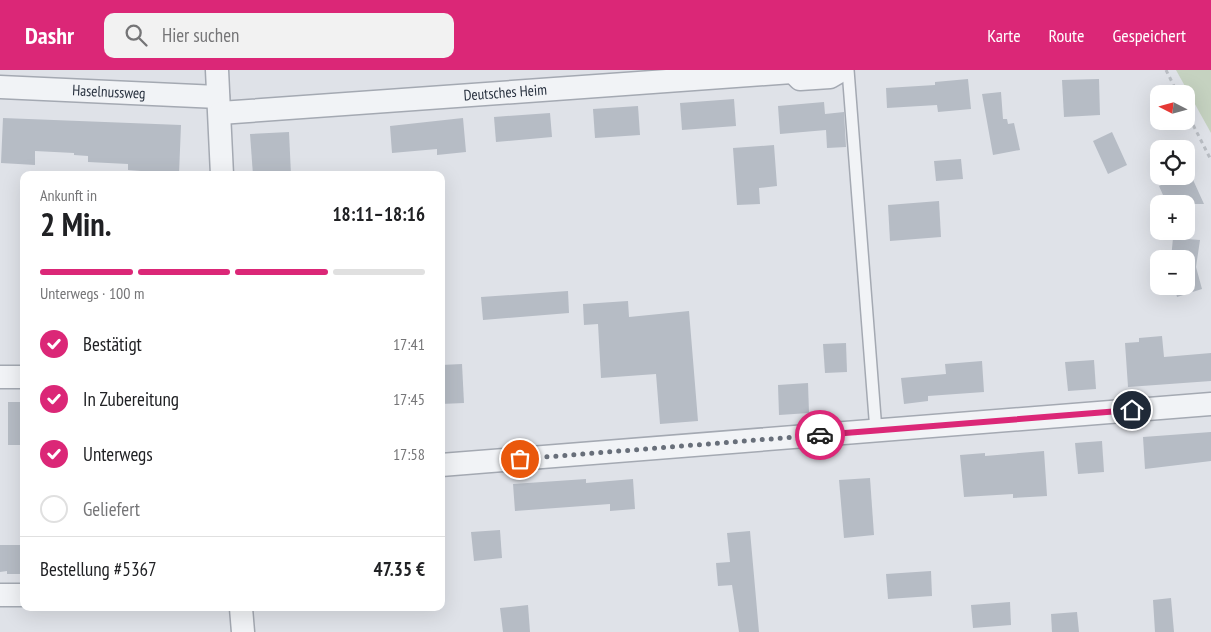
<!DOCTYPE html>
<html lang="de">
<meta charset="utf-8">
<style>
body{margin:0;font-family:"PT Sans Narrow",sans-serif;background:#f2f2f2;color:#202124;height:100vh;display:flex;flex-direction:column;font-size:19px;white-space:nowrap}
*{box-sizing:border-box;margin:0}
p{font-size:16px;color:#757577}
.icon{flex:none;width:28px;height:28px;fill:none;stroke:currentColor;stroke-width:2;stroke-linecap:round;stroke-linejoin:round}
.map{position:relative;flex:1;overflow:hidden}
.details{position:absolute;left:20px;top:101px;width:425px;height:440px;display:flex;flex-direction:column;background:#fff;border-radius:10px;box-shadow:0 5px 20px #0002}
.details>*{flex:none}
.needle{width:32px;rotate:276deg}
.tools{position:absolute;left:1150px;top:15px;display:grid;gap:10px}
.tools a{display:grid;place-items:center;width:45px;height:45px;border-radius:10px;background:#fff;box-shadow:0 5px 20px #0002;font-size:25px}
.pin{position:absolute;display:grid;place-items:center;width:42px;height:42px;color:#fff;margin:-21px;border:2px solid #fff;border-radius:50%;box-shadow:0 1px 5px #0007}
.courier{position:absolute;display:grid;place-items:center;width:50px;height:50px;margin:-25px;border:4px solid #db2777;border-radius:50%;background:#fff;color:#222;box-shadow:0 1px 6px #0007}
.head em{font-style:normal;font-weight:700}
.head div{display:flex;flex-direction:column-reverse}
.head{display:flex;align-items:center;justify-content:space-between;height:85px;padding:0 20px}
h1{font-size:32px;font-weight:700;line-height:38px}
.bar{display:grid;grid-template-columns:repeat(4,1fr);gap:8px 5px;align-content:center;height:60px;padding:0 20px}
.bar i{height:6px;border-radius:4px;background:#e0e0e0}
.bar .active{background:#db2777}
.bar p{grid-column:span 4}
.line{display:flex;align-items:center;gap:12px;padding:0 20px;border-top:1px solid #e0e0e0}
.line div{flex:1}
ol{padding:0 20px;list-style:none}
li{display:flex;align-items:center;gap:15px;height:55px}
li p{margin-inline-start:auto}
li .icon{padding:5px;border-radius:50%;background:#db2777;color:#fff;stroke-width:4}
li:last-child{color:#757577}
li i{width:28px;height:28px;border:2px solid #e0e0e0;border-radius:50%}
header{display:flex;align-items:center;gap:30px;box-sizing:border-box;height:70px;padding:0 25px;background:#db2777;color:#fff}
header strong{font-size:24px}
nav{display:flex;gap:28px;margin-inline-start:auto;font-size:18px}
.search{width:350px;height:45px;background:#f2f2f2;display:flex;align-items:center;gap:12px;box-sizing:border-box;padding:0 18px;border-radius:10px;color:#757577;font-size:19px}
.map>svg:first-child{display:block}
.green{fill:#c5d2c0}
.building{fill:#b6bcc5}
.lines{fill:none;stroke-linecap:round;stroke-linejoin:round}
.service-casing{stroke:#a4a9b2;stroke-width:14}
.minor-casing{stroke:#a4a9b2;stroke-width:25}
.path{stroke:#b9bdc3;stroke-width:3;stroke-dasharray:4 4;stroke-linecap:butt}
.service{stroke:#f1f3f6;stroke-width:11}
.minor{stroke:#f1f3f6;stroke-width:22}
.done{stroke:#686f7a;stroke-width:5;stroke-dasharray:0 9}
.route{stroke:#db2777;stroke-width:6}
.labels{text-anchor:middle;stroke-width:4;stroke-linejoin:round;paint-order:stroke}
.street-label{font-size:15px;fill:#28313f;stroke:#eef1f5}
</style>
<header>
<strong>Dashr</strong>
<div class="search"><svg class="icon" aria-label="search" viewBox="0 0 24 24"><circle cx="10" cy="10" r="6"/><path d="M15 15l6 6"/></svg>Hier suchen</div>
<nav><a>Karte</a><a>Route</a><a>Gespeichert</a></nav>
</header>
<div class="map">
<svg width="1211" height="562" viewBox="0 0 1211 562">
<rect width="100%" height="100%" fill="#dfe2e8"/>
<path class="green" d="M1176,0h35v63z"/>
<g class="building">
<path d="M968,9l3,30 -33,3 -1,-7 -50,3 -1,-20 49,-3v-3z"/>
<path d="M1099,9l1,36 -36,2 -2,-37z"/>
<path d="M1001,22l2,27h4l1,5 6,-1 6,27 -27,5 -11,-61z"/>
<path d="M734,29l2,27 -54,4 -2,-27z"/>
<path d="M824,32l1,12 19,-2 2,35 -19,1 -1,-18 -46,4 -2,-28z"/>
<path d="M638,36l2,29 -45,3 -2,-29z"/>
<path d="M550,43l2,24 -56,5 -2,-25z"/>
<path d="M3,48l178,7 -2,49 -51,-4v-6l-40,-2v-6l-14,-1v-2l-39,-2v14l-34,-2z"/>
<path d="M463,48l3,34 -29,3v-6l-45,4 -2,-27z"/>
<path d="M289,62l2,43h-38l-3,-41z"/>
<path d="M1112,62l15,33 -19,9 -15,-33z"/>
<path d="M774,75l3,41 -18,2 1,16 -23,1 -4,-57z"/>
<path d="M961,89l2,20 -27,2 -2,-20z"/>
<path d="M1189,101l15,33h-37l-8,-18 20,-10h7z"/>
<path d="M939,131l2,36 -51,4 -2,-36z"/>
<path d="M1173,168l27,2 -4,27 6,22 -25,8 -3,-11h12v-27h-15z"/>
<path d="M568,221l1,22 -86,7 -2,-23z"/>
<path d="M628,231l1,16 60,-6 9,110 -38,3 -4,-50 -55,4 -3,-54 -14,1 -1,-21z"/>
<path d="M1162,266l2,21 47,-4v28l-83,6 -3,-44 14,-1v-4z"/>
<path d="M846,273l1,29 -22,1 -2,-29z"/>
<path d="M1094,290l2,29 -28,2 -3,-29z"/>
<path d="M982,291l2,31 -56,4v5l-24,3 -3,-26 45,-4 -1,-10z"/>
<path d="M462,294l2,39 -23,1v-39z"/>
<path d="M808,313l1,30 -30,2 -1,-30z"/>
<rect x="8" y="332" width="16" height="43"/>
<path d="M1211,362v29l-66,8 -2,-32z"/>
<path d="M1102,371l2,31 -26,2 -3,-31z"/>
<path d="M1044,381l3,45 -34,2v-4l-49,3 -4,-42 25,-2v3z"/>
<path d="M870,408l4,57 -30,3 -5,-58z"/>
<path d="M586,409v4l47,-4 2,30 -25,2v-7l-95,7 -2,-27z"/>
<path d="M500,460l2,28 -28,3 -3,-29z"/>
<path d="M750,461l9,101h-20l-7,-47 -14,1 -2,-23 14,-1 -3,-29z"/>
<path d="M0,475h24v29h-17v-3l-7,1z"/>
<path d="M931,501l1,25 -44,3 -2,-25z"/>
<path d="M1171,528l3,34h-19l-2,-32z"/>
<path d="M1010,532l1,23 -38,3 -2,-23z"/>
<path d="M528,535l2,27h-27l-3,-24z"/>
<path d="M1077,542l2,20h-27l-1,-18z"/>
</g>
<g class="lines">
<g class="service-casing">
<path id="service" d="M848,0l28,361"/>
</g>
<g class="minor-casing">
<g id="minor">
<path d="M217,0l5,105"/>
<path d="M791,0l9,9 30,-2 12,-7"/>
<path id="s1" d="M0,17l218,10"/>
<path id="s2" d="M220,43l572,-41"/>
<path d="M0,307h24"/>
<path d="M441,395l770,-61"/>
<path d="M0,525h24"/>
<path d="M241,538l2,24"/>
</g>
</g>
<g class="path">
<path d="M1166,0l12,24"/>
<path d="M1186,41l25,49"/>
</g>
<use href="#service" class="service"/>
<use href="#minor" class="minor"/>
</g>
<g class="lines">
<path class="done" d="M520,389l300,-24"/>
<path class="route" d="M820,365l312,-25"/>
</g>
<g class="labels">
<g class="street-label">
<text dy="5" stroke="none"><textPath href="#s1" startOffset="109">Haselnussweg</textPath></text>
<text dy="5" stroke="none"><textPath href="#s2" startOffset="286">Deutsches Heim</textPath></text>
</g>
</g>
</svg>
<div class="tools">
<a><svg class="needle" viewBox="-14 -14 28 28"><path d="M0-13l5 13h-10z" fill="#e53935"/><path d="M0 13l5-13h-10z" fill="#757577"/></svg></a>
<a><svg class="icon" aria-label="locate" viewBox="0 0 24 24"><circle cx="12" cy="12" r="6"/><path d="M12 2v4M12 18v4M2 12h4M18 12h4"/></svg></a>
<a>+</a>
<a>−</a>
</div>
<div class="pin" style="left:520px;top:389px;background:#ea580c"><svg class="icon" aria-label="bag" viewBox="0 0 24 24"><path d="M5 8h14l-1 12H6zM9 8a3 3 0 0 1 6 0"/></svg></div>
<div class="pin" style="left:1132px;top:340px;background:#1f2937"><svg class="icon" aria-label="home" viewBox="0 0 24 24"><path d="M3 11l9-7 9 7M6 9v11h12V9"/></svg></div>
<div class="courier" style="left:820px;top:365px"><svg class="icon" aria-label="car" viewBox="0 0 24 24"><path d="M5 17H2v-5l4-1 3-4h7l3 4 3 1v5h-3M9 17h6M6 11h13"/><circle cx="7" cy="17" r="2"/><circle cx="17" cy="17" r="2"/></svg></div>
<section class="details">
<div class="head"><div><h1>2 Min.</h1><p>Ankunft in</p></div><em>18:11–18:16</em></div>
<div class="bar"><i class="active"></i><i class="active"></i><i class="active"></i><i></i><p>Unterwegs · 100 m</p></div>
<ol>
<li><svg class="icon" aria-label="check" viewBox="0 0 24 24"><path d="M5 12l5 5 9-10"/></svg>Bestätigt<p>17:41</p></li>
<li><svg class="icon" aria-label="check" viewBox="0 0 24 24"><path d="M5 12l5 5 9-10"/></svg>In Zubereitung<p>17:45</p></li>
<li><svg class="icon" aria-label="check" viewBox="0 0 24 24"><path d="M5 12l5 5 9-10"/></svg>Unterwegs<p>17:58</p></li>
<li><i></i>Geliefert</li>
</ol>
<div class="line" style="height:65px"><div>Bestellung #5367</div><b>47.35 €</b></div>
</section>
</div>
